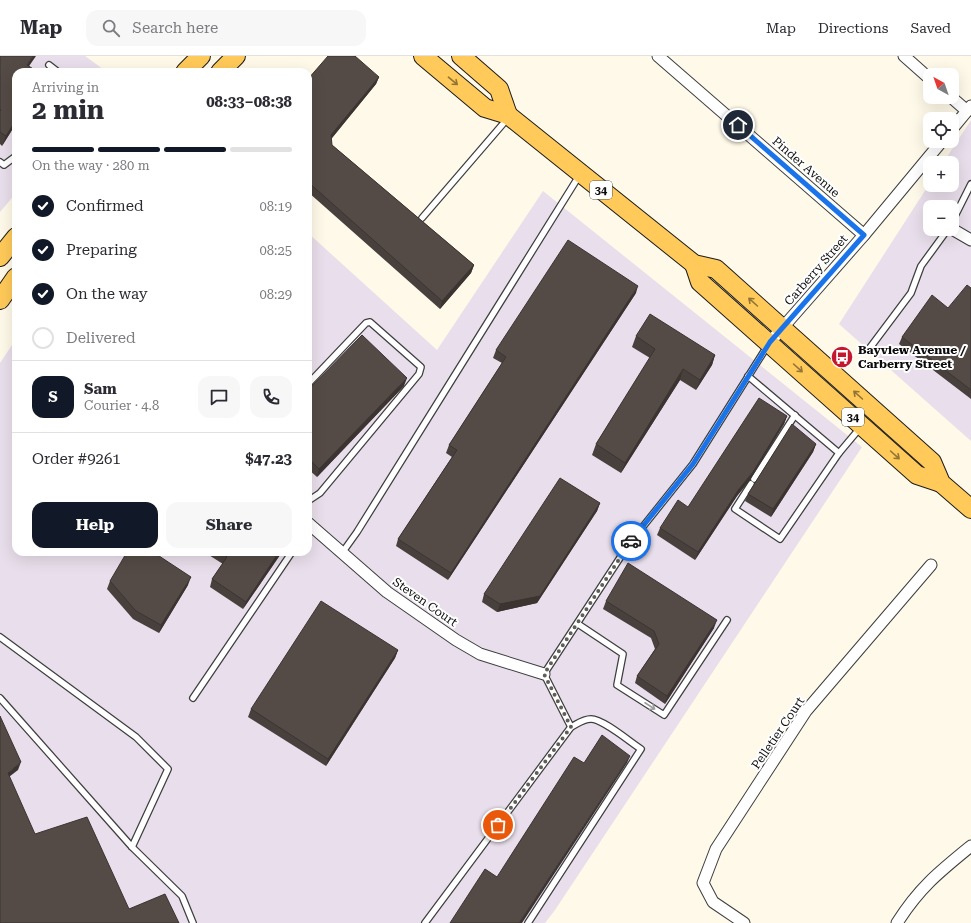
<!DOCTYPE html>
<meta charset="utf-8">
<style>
body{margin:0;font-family:"Roboto Serif",serif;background:#f7f7f7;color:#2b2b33;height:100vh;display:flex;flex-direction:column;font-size:15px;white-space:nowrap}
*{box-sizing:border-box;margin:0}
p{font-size:13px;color:#7c7c81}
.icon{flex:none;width:22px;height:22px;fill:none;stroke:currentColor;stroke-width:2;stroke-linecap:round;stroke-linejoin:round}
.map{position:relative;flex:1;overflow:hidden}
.panel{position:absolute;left:12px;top:12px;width:300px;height:488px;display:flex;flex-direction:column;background:#fff;border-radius:12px;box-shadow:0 4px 16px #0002}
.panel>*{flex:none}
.needle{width:26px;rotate:320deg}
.fabs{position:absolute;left:923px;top:12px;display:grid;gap:8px}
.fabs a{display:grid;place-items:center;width:36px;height:36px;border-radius:8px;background:#fff;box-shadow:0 4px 16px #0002;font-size:20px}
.pin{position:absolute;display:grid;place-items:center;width:34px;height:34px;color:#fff;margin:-17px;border:2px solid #fff;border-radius:50%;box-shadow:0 1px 4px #0007}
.courier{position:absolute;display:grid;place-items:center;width:40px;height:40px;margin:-20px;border:3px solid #1a73e8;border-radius:50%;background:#fff;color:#222;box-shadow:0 1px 5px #0007}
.summary em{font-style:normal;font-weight:700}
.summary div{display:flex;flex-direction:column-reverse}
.summary{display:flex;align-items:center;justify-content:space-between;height:68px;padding:0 20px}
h1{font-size:26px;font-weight:700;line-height:30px}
.bar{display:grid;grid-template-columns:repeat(4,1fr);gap:6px 4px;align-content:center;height:48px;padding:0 20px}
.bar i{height:5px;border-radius:3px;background:#e1e1e2}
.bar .active{background:#111827}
.bar p{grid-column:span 4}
.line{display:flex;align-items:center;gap:10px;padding:0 20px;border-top:1px solid #e1e1e2}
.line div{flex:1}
.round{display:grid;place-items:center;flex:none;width:42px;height:42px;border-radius:12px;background:#f7f7f7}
ol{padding:0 20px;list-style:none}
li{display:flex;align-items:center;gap:12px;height:44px}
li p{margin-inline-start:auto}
li .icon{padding:4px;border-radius:50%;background:#111827;color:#fff;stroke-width:4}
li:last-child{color:#7c7c81}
li i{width:22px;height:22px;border:2px solid #e1e1e2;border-radius:50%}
.cta{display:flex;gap:8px;margin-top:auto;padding:8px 20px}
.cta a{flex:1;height:46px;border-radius:12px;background:#111827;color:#fff;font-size:16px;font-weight:700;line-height:46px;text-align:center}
.cta a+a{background:#f7f7f7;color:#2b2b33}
header{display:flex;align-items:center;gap:24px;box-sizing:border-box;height:56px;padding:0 20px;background:#fff;border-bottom:1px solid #e1e1e2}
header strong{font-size:19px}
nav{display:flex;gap:22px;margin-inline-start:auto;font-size:14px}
.search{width:280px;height:36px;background:#f7f7f7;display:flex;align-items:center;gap:10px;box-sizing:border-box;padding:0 14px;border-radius:12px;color:#7c7c81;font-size:15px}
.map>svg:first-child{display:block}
.industrial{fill:#e9deeb;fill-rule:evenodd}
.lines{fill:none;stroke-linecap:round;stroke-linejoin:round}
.lane-casing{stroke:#3e3e3e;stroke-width:8}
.street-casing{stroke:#3e3e3e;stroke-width:13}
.primary-casing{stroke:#1c1c1c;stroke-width:20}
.lane{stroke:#fff;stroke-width:5.5}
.street{stroke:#fff;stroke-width:11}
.primary{stroke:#ffca59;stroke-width:18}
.wall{fill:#48403c}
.shaded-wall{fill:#3b3431}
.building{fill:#544b46;stroke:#3b3431}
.oneway{stroke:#917436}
.oneway2{stroke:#9d9d9d}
.done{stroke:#605e59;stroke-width:4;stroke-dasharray:0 7.2}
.route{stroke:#1a73e8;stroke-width:5}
.labels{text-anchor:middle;stroke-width:4;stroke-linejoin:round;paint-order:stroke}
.shield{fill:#fff;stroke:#545454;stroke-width:1}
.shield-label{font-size:11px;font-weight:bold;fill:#0b0b0b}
.street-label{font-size:12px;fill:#0b0b0b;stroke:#fff}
.poi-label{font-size:12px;font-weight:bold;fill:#0b0b0b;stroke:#fff;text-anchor:start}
</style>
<header>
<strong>Map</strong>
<div class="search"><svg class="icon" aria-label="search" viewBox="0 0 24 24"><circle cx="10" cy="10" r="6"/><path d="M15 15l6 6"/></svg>Search here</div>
<nav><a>Map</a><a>Directions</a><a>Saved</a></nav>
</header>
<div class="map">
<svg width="971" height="867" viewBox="0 0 971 867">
<rect width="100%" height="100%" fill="#fff9e9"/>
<g class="industrial">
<path d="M0,0h85l22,16h-91v121l-16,19z"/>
<path d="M971,64v321l-132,-117 91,-141v2h22v-22h-9zM930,151h22v22h-22z"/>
<path d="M543,135l319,256 -307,463 -10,13h-545v-560l16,-24v213h292v-319l129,117z"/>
</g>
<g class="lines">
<g class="lane-casing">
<g id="lane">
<path d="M49,9l9,7"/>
<path d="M0,106l4,3 12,-9"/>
<path d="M422,162l86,-100"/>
<path d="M952,166l19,-38"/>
<path d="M869,293l42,-56 10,-27 27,-37"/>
<path d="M748,320l91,77"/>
<path d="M308,328l58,-61 4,-1 51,45 -2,7 -99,119 -12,8"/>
<path d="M754,423l41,-64"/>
<path d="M751,428l-16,25 45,30 59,-86 21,-25"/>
<path d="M342,497l15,-21 222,-356"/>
<path d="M578,568l45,30 -6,31 47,30 63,-95"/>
<path d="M0,581l136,100 32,32 -36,78"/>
<path d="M0,642l132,149 50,49 11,27"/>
<path d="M193,642l99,-146"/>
<path d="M571,671l-27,-53 85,-130 64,-80 75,-119"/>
<path d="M425,867l146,-196c6,-3 12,-8 20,-8 12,0 39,23 50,30l-113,174"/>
</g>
</g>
<g class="street-casing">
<g id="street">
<path d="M658,0l206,179"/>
<path d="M904,0l26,23"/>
<path d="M951,41l16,14"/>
<path d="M952,73l19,-23"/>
<path d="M952,173l19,11"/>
<path d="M770,286l94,-107 78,-94"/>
<path d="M308,467l79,69 69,48 24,14 64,20"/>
<path d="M744,867l-31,-21 -10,-19 13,-34 90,-138 125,-146"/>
<path d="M897,867c22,-35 42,-51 74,-77"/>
</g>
</g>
<g class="primary-casing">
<g id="primary">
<path d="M423,0l62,52 23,7 186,149 22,5 216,193 9,21 30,26"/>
<path d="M461,0l38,33 9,26"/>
<path d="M185,16l16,-16"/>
<path d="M220,16l16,-16"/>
<path d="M0,201l16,-20"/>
<path d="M694,208l6,18 217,193 24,8"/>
<path d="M0,244l16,-23"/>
</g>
</g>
<use href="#lane" class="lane"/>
<use href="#street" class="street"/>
<use href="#primary" class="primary"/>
</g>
<g class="wall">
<path d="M0,0l16,16v61l-4,-3 -10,16 -2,-2z"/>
<path d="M379,21l-3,7 -45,55 1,6 142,120 -3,8 -31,36 -132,-117v-113z"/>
<path d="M971,232v111l-72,-55 3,-7 46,-29z"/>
<path d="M636,237l-188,287 -52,-34 2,-7 54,-82 -6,-4 3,-8 53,-82 -9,-5 3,-8z"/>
<path d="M636,280l79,19 -3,10 -16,25 -16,-10 -59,93 -29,-18 4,-11 54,-86 -18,-11z"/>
<path d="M404,330l-87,91 -9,-8v-79z"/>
<path d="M787,360l-3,8 -34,56 -13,16 -42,64 -38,-25 3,-7 28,-21z"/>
<path d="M816,388l-3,8 -42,65 -26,-16 3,-7z"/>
<path d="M600,447l-3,8 -60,92 -40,9 -15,-10 2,-8z"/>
<path d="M204,496h77l-1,3 -37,54 -33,-22 2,-8 11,-15z"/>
<path d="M110,525l78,4 -29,48 -26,-14 -26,-30z"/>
<path d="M606,545l108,27 -49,76 -30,-21 2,-7 18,-27 -4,-11 -48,-29z"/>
<path d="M398,594l-3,8 -69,108 -78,-49 3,-8z"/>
</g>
<g class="shaded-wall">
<path d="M33,0h3l-11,16 2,-7z"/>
<path d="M379,21l-3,7 -48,59 3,-8z"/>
<path d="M16,64l-4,10 -10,16 4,-10z"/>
<path d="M474,209l-3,8 -31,36 2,-8z"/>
<path d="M638,230l-2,7 -188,287 3,-7z"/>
<path d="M715,299l-3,10 -16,25 4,-10z"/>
<path d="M683,313l-3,11 -59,93 4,-10z"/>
<path d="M407,322l-3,8 -87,91 2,-8z"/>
<path d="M787,360l-3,8 -34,56 -13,16 -42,64 3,-8z"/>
<path d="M816,388l-3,8 -42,65 2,-8z"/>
<path d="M600,447l-3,8 -60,92 -40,9 3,-8z"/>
<path d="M279,496h2l-1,3 -37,54 3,-7z"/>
<path d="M191,521l-3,8 -29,48 2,-8z"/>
<path d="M717,564l-3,8 -49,76 2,-8z"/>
<path d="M398,594l-3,8 -69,108 2,-7z"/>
<path d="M630,700l-3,7 -105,160h-3z"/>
<path d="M21,706l-3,8 -13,10 3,-7z"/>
</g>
<g class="building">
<path d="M0,0h33l-6,9 11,7h-22v48l-10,16 -6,-4v-21l1,-1h-1z"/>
<path d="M328,0h27l24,21 -48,58 1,10 142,120 -32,36 -134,-119v-103z"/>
<path d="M568,184l70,46 -187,287 -53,-34 59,-89 -8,-5 57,-88 -10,-7z"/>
<path d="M967,229l4,3v102l-69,-53 30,-42 16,13z"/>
<path d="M650,258l65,41 -15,25 -17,-11 -58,94 -29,-19 59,-95 -19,-13z"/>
<path d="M362,279l45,43 -88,91 -11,-11v-68z"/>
<path d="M759,342l28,18 -34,56 -14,17 -41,63 -38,-24 18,-28 10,7z"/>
<path d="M792,368l24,20 -43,65 -25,-15z"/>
<path d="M560,422l40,25 -60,93 -40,8 -16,-10z"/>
<path d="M127,496h26l38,25 -30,48 -25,-14 -26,-30z"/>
<path d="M219,496h60l-33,50 -34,-23 15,-22z"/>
<path d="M628,507l89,57 -50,76 -30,-20 22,-32 -5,-13 -48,-30z"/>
<path d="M321,545l77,49 -70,109 -77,-50z"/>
<path d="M0,660l21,46 -13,11 27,61 52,-17 42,92 36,-15 14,29h-179z"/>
<path d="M602,679l28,21 -111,167h-69l35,-54 12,8 77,-120 10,6z"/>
</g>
<defs><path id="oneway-shaft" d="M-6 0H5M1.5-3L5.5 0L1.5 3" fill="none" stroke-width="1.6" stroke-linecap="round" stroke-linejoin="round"/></defs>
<g class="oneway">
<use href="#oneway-shaft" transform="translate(453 25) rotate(40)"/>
<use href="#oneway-shaft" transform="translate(753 246) rotate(-138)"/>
<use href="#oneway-shaft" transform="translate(798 312) rotate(42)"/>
<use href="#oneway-shaft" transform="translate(858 339) rotate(-138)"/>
<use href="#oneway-shaft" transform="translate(895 399) rotate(42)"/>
</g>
<use class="oneway2" href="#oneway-shaft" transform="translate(650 650) rotate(33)"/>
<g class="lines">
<path class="done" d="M498,769l73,-98 -27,-53 87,-133"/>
<path class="route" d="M631,485l62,-77 77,-122 94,-107 -126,-110"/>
</g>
<defs>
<g id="bus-disc" transform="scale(1.15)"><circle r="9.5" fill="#c5182e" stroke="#fff"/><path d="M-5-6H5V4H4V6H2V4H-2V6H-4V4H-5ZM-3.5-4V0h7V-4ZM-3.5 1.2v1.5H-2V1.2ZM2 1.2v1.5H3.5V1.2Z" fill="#fff"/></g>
</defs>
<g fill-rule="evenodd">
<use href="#bus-disc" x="842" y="301"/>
</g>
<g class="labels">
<g class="shield">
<rect x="590" y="125" width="22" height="18" rx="3"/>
<rect x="842" y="352" width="22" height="18" rx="3"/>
</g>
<g class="shield-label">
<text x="601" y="138">34</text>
<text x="853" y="365">34</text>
</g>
<g class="street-label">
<text transform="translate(806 111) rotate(41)" y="4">Pinder Avenue</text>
<text transform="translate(816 214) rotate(-49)" y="4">Carberry Street</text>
<text transform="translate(425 546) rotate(35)" y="4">Steven Court</text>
<text transform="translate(778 677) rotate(-56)" y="4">Pelletier Court</text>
</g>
<g class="poi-label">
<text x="858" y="298">Bayview Avenue /<tspan x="858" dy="14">Carberry Street</tspan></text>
</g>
</g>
</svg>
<div class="fabs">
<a><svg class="needle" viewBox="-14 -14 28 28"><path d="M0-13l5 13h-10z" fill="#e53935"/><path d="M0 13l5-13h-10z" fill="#7c7c81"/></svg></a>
<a><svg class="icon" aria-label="locate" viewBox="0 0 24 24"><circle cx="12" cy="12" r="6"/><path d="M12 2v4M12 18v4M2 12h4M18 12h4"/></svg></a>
<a>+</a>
<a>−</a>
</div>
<div class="pin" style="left:498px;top:769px;background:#ea580c"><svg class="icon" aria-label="bag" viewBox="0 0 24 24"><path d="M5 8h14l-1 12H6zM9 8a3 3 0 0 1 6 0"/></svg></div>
<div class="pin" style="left:738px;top:69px;background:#1f2937"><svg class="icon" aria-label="home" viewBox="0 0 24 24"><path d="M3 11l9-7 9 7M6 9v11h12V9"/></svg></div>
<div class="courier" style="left:631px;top:485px"><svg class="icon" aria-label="car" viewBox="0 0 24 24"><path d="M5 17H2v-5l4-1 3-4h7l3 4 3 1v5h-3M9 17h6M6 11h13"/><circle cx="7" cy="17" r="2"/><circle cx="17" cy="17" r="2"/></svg></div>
<section class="panel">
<div class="summary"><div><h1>2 min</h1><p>Arriving in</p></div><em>08:33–08:38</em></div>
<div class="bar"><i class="active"></i><i class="active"></i><i class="active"></i><i></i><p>On the way · 280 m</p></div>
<ol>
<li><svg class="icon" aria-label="check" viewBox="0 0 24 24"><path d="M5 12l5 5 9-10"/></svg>Confirmed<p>08:19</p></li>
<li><svg class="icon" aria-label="check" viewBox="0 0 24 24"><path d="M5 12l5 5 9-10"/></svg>Preparing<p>08:25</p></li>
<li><svg class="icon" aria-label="check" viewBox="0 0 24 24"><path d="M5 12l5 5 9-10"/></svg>On the way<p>08:29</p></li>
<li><i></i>Delivered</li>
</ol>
<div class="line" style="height:72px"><b class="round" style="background:#111827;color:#fff">S</b><div><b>Sam</b><p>Courier · 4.8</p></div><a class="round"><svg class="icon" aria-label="chat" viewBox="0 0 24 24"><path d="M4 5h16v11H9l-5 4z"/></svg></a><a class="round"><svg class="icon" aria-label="phone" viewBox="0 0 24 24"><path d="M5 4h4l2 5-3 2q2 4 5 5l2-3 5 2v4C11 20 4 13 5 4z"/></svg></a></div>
<div class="line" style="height:52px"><div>Order #9261</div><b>$47.23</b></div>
<div class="cta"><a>Help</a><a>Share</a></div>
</section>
</div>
